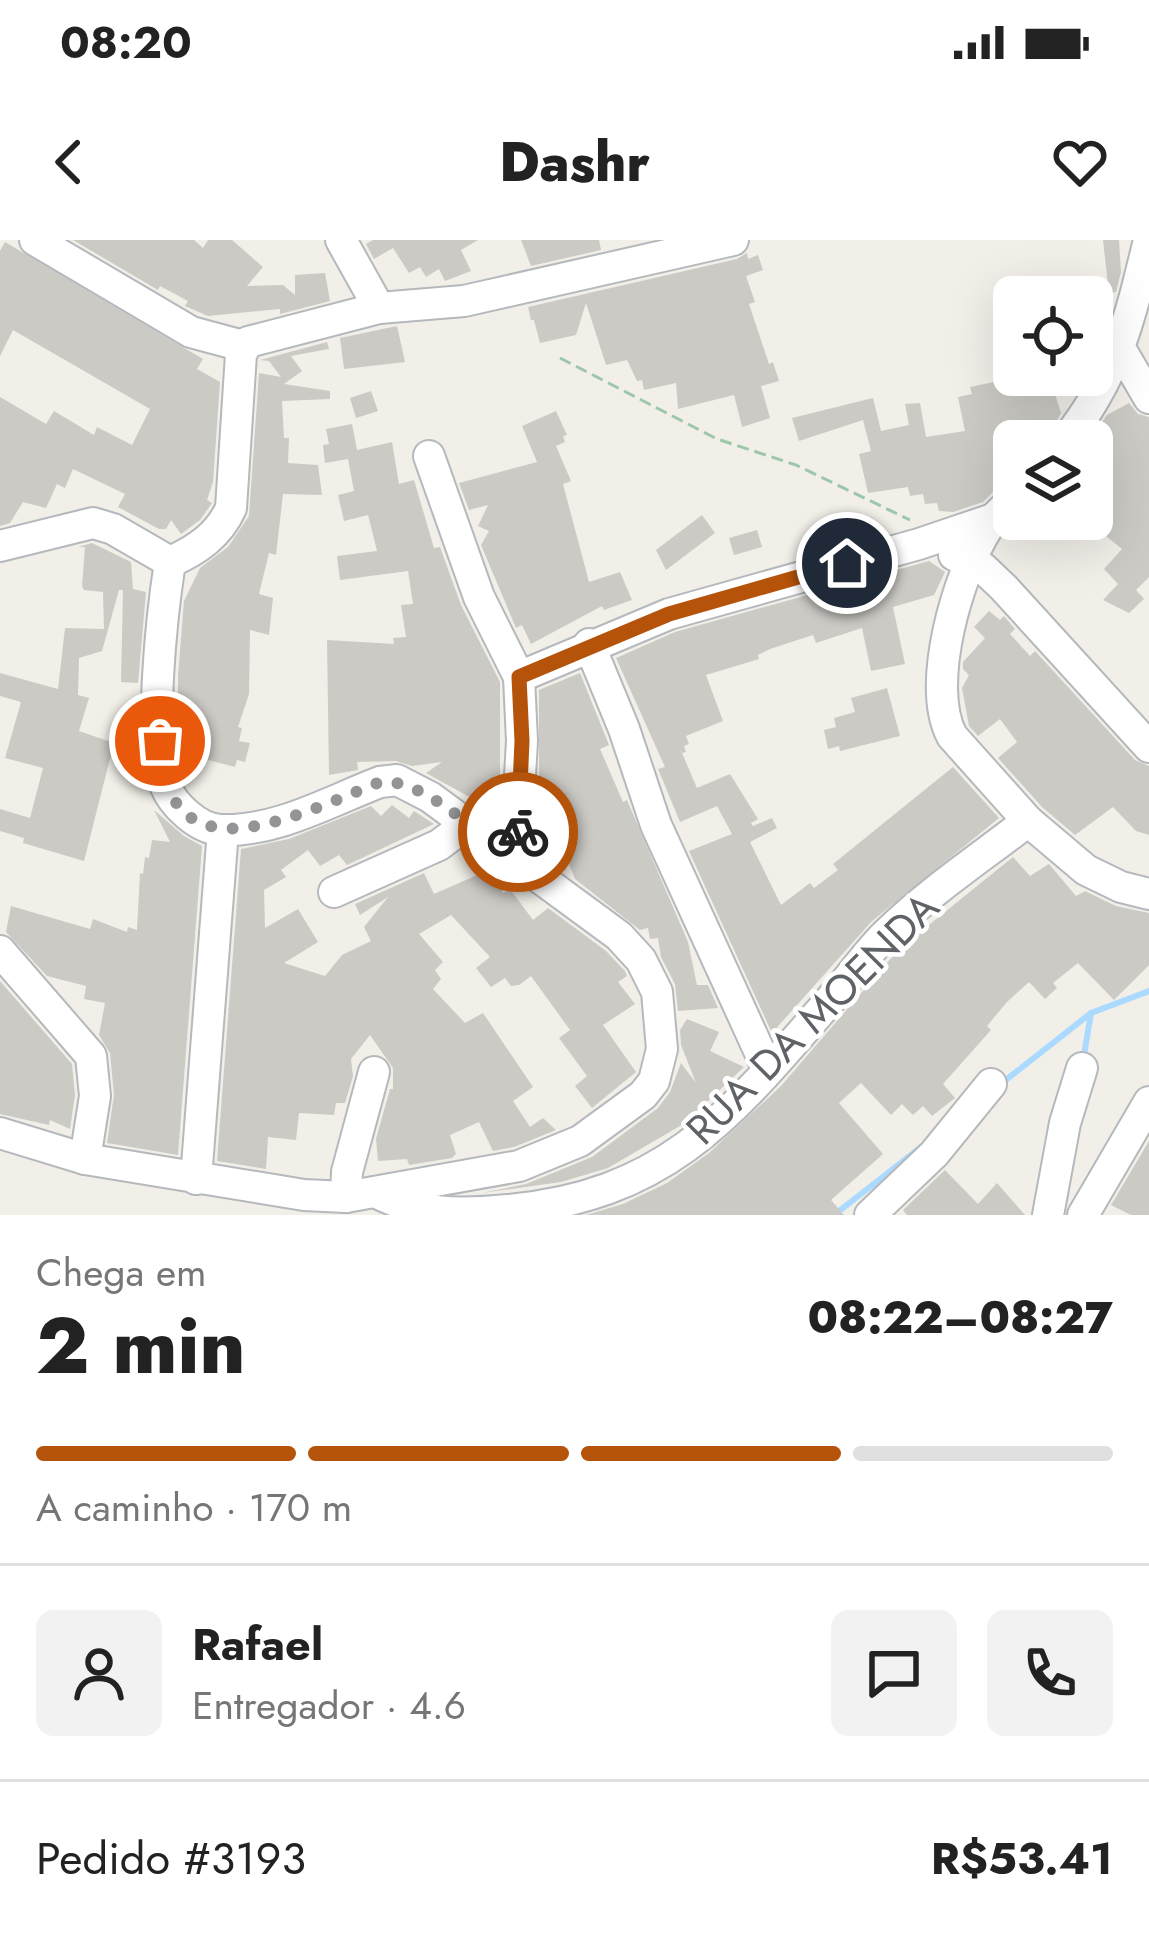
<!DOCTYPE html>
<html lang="pt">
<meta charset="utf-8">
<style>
body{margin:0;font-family:Jost,sans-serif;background:#f2f2f2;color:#222;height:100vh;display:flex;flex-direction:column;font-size:45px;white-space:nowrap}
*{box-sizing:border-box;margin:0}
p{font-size:39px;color:#767676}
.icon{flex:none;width:66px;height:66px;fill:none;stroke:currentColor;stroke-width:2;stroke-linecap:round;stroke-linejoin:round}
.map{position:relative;height:975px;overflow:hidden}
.sheet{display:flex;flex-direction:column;background:#fff;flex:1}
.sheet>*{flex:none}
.tools{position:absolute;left:993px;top:36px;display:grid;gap:24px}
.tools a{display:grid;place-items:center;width:120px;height:120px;border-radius:18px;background:#fff;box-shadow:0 12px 48px #0002;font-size:60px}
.pin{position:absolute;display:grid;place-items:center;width:102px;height:102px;color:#fff;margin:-51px;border:6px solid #fff;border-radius:50%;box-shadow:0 3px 12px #0007}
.courier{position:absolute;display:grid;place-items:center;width:120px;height:120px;margin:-60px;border:9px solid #b45309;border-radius:50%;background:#fff;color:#222;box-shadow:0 3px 15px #0007}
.head em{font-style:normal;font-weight:800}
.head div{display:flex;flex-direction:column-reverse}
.head{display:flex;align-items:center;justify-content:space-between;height:204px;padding:0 36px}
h1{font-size:78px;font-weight:800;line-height:90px}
.bar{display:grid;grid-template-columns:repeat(4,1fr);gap:18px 12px;align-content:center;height:144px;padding:0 36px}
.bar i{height:15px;border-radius:9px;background:#e0e0e0}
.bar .current{background:#b45309}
.bar p{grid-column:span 4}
.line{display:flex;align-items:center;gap:30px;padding:0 36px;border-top:3px solid #e0e0e0}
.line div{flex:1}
.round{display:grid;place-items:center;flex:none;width:126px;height:126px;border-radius:18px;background:#f2f2f2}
.status{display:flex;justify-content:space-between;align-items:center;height:84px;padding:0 60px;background:#fff;direction:ltr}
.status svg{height:33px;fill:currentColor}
header{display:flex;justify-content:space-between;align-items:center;height:156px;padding:0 36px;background:#fff;font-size:54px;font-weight:800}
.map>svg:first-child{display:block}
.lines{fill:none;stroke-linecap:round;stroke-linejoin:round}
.stream{stroke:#aadaff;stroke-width:6}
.building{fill:#cccac5}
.minor-casing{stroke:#b5b8bc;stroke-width:34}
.path{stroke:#9cc7a9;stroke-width:3;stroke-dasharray:12 6;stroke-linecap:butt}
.minor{stroke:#fff;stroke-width:30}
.done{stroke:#929495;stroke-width:12;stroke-dasharray:0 21.6}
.route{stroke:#b45309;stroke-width:15}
.labels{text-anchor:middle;stroke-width:9;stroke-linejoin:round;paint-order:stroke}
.street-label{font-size:42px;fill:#5f6368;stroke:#fff}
</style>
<div class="status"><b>08:20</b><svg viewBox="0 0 49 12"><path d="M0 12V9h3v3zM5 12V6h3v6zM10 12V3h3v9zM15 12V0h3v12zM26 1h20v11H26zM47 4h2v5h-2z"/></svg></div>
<header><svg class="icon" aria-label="back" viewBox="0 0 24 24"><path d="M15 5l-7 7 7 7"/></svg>Dashr<svg class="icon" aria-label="heart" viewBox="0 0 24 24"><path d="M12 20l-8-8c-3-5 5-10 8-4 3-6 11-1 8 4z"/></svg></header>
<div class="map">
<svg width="1149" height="975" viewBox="0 0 1149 975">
<rect width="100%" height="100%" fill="#f1efe8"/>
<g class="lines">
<g class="stream">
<path d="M1083,821l8,-48 58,-22"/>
<path d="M1002,843l89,-70"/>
<path d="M834,975l87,-68"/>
</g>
</g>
<g class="building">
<path d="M73,0h121l9,8 5,-8h24l31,27 -16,19 36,-1 12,10v-20l30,-2 5,28 -50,13v-5l-72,7 -23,-10 3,-5 -28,-15 -2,4z"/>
<path d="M373,0h105l-17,10 10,21 -26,10 -6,-12 -13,8 -6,-10 -11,6 -16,-25 -19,11 -8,-15z"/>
<path d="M521,0h78l2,10 -70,16z"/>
<path d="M1103,0h16l2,32 -5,20 -7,1z"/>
<path d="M5,2l198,117 -6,10 23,13 -7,100 -6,18 5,3 -12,17 -19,14 -10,-14 -5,9h-7l-41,-22 7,-13 -52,-25 -8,19 -8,-4 -11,24 -23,-6 -13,21 -10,3v-129l46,27 8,-13 40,24 3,-8 35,18 18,-36 -137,-79 -13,26v-105z"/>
<path d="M747,13l1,6 10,-4 5,15 -17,6 9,26 -6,2 20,60 4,-2 6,19 -18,5 9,32 -28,9 -8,-32 -56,14 -2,-26 -32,7 -2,-10 -5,1 -10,-21 -21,5 -20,-62 -10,32 -36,8 -6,-23h-3l-3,-13 209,-48z"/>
<path d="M397,86l8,36 -61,7 -4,-31z"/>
<path d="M327,102l2,7 -38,7 11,15 -18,13 46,7v8l-48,2 2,37h5l-1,25 30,2 4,30 -39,-1 -7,61 -7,-2 -10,41 14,4 -4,37 -19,-5 -1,64 -11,33 4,1 -3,13 11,2 -5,19 -8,-2 -2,7 -57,-15v-76l6,-75 16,-33 28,-21 21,-31 10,-143 22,4 -12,-16 -9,-1z"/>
<path d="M1028,135l6,5 15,-5 12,38 -15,28h-32v39l-13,4 -18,18 -30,10 -14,-1 -2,-8 -12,1 -2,-10 -13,2 -2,-9 -40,6 -9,-39 12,-3 -8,-31 -64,21 -7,-23 81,-20 8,33 28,-6 -4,-21 15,-1 6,34 39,-6 -7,-34 14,-3 -2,-7z"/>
<path d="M371,151l7,20 -22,7 -6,-20z"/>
<path d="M1129,163l9,11 11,3v160l-13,13 8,9 -15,14 -26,-13 15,-16 -14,-15 18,-20 -27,-22 3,-4 -6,-5v-81l15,-22z"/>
<path d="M556,171l11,24 -4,1 2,6 -9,4 15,35 -8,3 26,98 31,-10 12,28 -28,10 -2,-4 -71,38 -9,-19 -6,3 -35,-83 8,-14 -11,-5 10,-21 -19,5 -10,-27 78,-21 -15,-36z"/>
<path d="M352,184l5,26 35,-8 7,42 15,-4 20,68 6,-1 21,58 39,77v103h-7l-11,19 -56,-31 16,-11 -30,4 -16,-5 -39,1 1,8 -29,5 -2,-135 67,4 -1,-6 13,-1 -5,-32 12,-1 -5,-33 -68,9 -3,-24 40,-5 -9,-36 -24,6 -6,-26 16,-4 -6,-32 -23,4 -2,-18 6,-1 -3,-15z"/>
<path d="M702,275l13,18 -49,37 -10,-20z"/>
<path d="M871,277l14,12 -47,16 -1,-3z"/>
<path d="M757,290l5,17 -28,8 -5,-17z"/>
<path d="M92,303l39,19 2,27 13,3 -8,91 -17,-1 2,-92h-4l-17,61 -23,7 -1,37 11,3 -10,33 35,12 -30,118 -61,-18 1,-5 -24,-7v-22l30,9 13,-50 -38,-10 16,-56 -21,-6v-23l58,16 7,-61 39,1 -1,-37 -19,-2 -2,-4 3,-39h-7z"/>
<path d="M929,321l16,11 -11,23 -41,12 12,57 -34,7 -9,-43 -46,15 -3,-8 -43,14 -12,6 1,4 -53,16 17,46 -37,15 3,8 -5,2 2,6 -4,1 15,35 33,-14 28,45 -7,4 2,3 19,-8 5,10 -27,14 31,63 29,-22 4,5 24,-18 -5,-6 120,-97 46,51 -127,103 -100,112 -83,-182 43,-17 -15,-28 -37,16 -22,-53 7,-2 -49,-109 59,-26z"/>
<path d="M989,371l11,9 4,-4 11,13 -5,5 20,22 5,-5 100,109 14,6v69l-13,-4 -23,-24 -38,28 -33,-28 -44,-49 19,-16 -17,-23 -22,17 -9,-10 -7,-38 7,-13 -6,-6v-7l22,-24 -11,-11z"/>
<path d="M580,433l29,72 -9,4 23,53 4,-2 61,142 9,43h11l10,23 -40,3 -3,-27 -14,-27 -3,-19 -8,1 -2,-11 -8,2 -65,-51 -6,-15 -10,3 -6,-8 -17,-8v-11l24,-11 -21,-47v-92z"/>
<path d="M887,448l13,48 -60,15 -1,-5 -11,3 -4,-19 12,-3 -2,-9 21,-6 -4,-14z"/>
<path d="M392,565l17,13 5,-7 20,13 -87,41 -8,-10 -19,11 -12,-16 -27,20 5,7 -22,13 1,38 33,-19 20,33 -34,21 41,13 17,-21 29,-14 -7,-14 24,-30 -28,18 -5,-11 69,-31 10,21 59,-26 10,25 7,-4 23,31 15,-12 58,43 19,20 2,5 -9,6 17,22 -32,21 33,47 -44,36 -17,-22 12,-10 -28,-38 11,-8 -39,-54 -12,9 -8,1 -6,-8 -14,9 -15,-19 14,-11 -39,-42 -32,19 24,28 -8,8 6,9 -8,10 32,34 18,-10 50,74 -20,14 17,26 13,-9 13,12 -42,17 -21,4 -14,-29 -29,13 6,19 -4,4 -43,7 -2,-6 -29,2 -2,-22 14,-50h3v-21l-23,-33 -19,24 2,17 -8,27h-9l-2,12 -35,-2 -3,27 -28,-3 -2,32 -49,-8 24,-312 48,-10 82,-33 10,10z"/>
<path d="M154,570l30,26 18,10 -24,309 -71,-12 7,-48 -4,-42 -11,-18 6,-32 -21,-4 2,-13 -39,-10 -41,-44 5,-26 79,23 3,-10 34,13 1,-5 9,3 3,-57 3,1 2,-17 4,1 3,-18 18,2z"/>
<path d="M1013,617l17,19 19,-12 27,32 9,-5 31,15 33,7v52l-35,35 -36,-37 -25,20 4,5 -12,11 -16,-17 -22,20 -20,24 4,4 -48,54 12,14 -23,18 -9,-10 -10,9 -11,-11 -11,11 -30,-32 -22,20 44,51 -52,46 13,15h-258l37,-11 44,-21 42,-30 72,-67 118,-137z"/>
<path d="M0,741l72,83 3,31 -5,34 -20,-9 -1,5 -49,-11z"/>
<path d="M687,779l32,13 -9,19 34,16 -59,56 -77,45 -47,14 -79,11 44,-9 66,-27 66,-49 12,-16 11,-29 15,20 -15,-38 -1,-15z"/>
<path d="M1149,901v74h-18l-20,-10z"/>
<path d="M945,930l33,34 19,-21 28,32h-118l-4,-5z"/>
</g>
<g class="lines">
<g class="minor-casing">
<g id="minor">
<path d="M35,0l156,92 52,14"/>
<path d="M341,0l38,68"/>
<path d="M1121,110l28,48"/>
<path d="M1065,201c52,-64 65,-123 84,-201"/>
<path d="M429,216l50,141 40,80"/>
<path d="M1014,259c-9,9 -20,17 -26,28 -30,47 -63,158 -36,209l76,85 58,49 35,17 28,7"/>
<path d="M0,306l93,-23 20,6 57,33"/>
<path d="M954,315l29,13 21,20 145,159"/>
<path d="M589,404l35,85 32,96 112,245"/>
<path d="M515,622l7,-121 -3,-64 150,-63 250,-70 74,-25"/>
<path d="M334,652l105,-47 28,-21"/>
<path d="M0,711l91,105 4,40 -10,63"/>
<path d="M0,893l85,26 219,36 42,2 173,-31 61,-25 63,-46 11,-14 8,-32 -5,-57 -16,-32 -22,-24 -189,-139 -33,-17 -17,2c-50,19 -103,50 -159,48 -23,-1 -48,-25 -56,-45 -17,-48 -3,-171 5,-223 27,-12 49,-27 61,-54l10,-154 7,-12 131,-34 85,-7 269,-61"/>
<path d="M196,939l27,-349"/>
<path d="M375,952c45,23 83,23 133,18 165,-15 228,-102 330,-219 16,-19 30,-39 47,-56 44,-43 95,-77 143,-114"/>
<path d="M346,957l1,-25 27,-100"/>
<path d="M870,975l64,-61 57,-70"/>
<path d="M1048,975l17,-92 17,-55"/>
<path d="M1083,975l66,-113"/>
</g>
</g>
<path class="path" d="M560,118l157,81 79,26 114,55"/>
<use href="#minor" class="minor"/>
</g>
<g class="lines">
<path class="done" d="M160,501c5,146 141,72 220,41 44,-4 101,54 135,80l3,-30"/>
<path class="route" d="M518,592l4,-91 -3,-64 150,-63 178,-51"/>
</g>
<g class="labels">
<g class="street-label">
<text transform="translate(812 778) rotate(-45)" y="15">RUA DA MOENDA</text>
</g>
</g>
</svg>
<div class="tools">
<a><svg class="icon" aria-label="locate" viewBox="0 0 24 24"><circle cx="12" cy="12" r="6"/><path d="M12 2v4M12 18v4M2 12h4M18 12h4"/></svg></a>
<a><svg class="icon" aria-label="layers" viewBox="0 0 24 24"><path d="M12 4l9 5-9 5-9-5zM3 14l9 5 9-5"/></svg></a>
</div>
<div class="pin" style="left:160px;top:501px;background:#ea580c"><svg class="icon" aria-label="bag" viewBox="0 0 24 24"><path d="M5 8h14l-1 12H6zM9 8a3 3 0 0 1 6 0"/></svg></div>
<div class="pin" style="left:847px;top:323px;background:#1f2937"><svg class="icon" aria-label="home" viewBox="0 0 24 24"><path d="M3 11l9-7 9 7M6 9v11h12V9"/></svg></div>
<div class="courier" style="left:518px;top:592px"><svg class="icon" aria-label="bike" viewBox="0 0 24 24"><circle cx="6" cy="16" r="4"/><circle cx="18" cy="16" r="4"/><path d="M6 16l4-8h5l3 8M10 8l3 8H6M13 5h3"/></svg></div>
</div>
<section class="sheet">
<div class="head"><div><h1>2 min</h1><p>Chega em</p></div><em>08:22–08:27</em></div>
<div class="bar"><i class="current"></i><i class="current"></i><i class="current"></i><i></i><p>A caminho · 170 m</p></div>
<div class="line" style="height:216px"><a class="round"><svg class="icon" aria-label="person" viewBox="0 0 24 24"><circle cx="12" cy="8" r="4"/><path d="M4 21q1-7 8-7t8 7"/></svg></a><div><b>Rafael</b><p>Entregador · 4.6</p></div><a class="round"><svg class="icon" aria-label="chat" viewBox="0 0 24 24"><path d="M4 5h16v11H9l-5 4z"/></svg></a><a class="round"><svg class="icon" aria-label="phone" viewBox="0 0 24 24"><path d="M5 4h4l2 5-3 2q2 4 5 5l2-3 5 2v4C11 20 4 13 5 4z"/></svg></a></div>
<div class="line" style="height:156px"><div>Pedido #3193</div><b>R$53.41</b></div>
</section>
